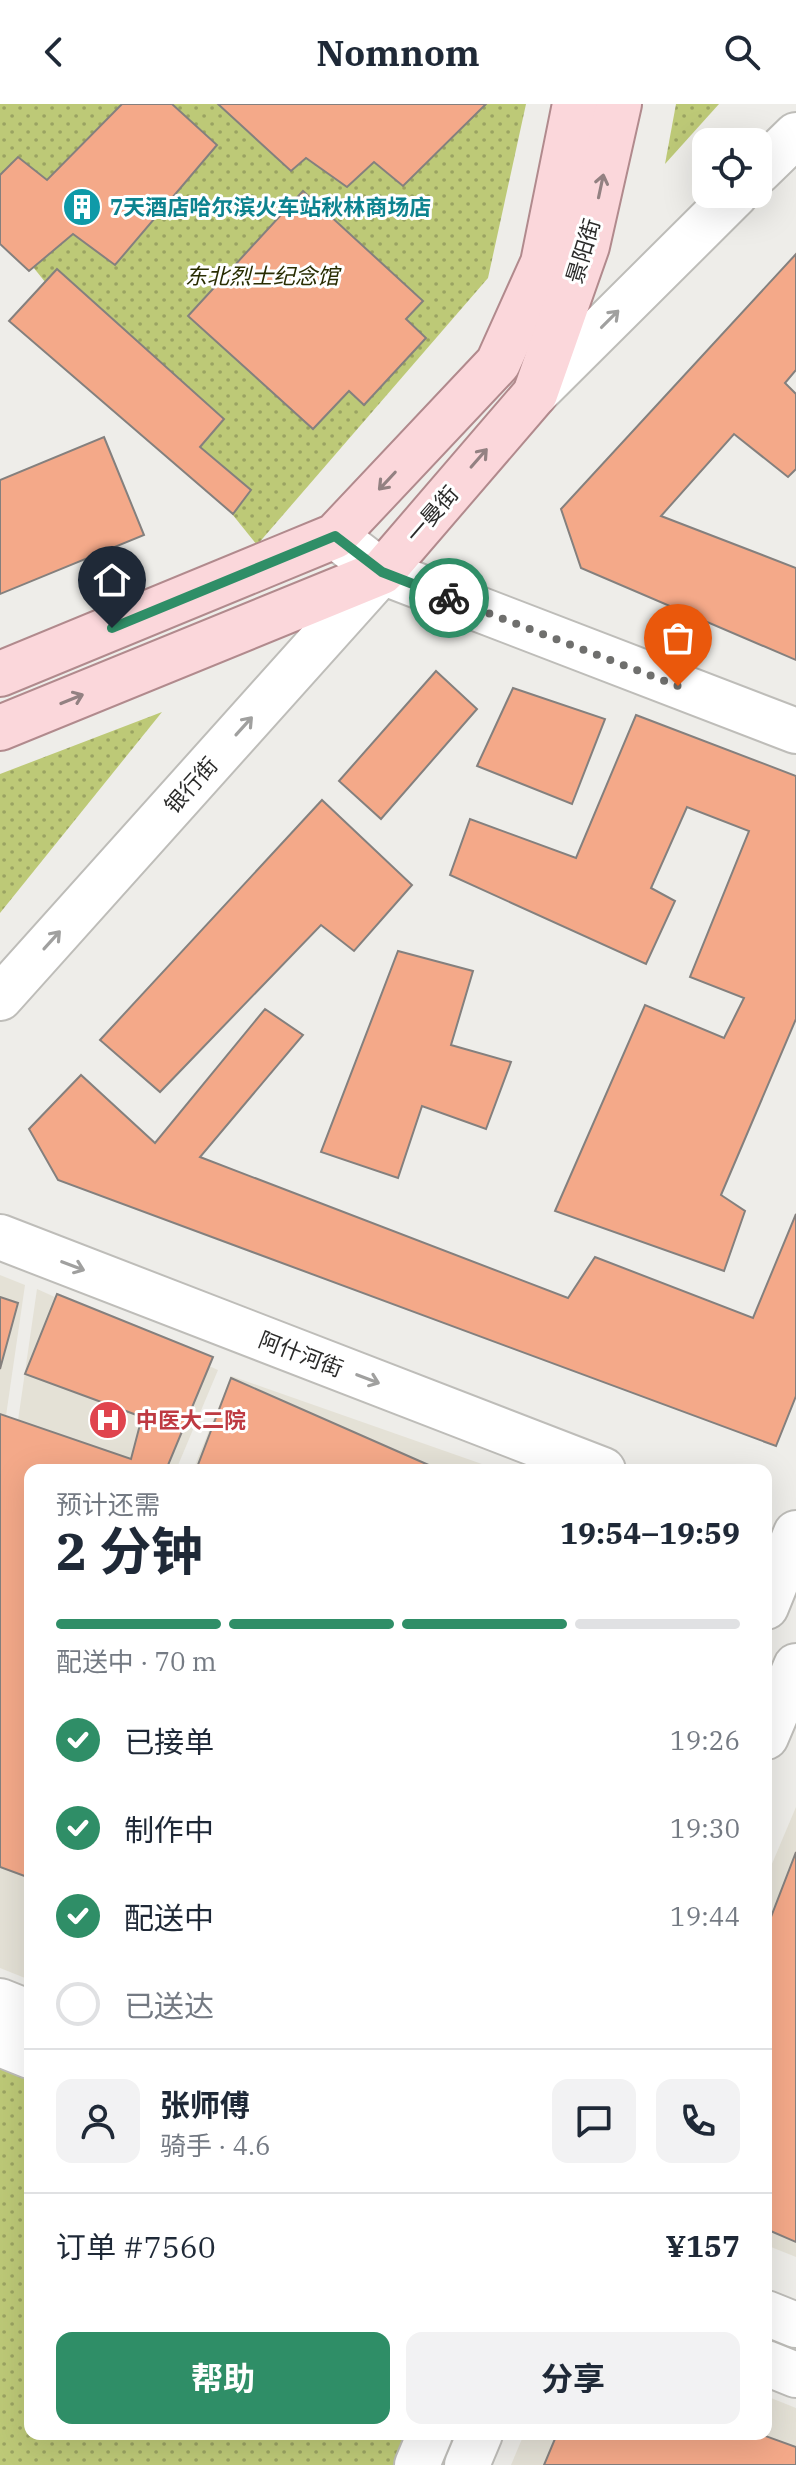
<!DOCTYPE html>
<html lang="zh">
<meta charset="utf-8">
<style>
body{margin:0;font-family:"IBM Plex Serif","Noto Sans SC",serif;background:#f2f2f3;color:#1f2937;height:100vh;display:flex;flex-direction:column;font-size:30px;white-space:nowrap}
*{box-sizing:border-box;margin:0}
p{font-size:26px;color:#747a83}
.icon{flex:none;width:44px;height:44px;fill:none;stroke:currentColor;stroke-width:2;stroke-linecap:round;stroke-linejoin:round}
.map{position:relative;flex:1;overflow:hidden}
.drawer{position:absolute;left:24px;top:1360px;width:748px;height:976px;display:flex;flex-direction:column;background:#fff;border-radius:16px;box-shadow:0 8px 32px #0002}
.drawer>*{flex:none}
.controls{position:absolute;left:692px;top:24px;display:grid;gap:16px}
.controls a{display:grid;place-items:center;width:80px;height:80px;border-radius:16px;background:#fff;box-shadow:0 8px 32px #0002;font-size:40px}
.pin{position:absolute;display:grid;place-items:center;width:68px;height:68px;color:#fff;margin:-82px -34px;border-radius:50% 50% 50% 0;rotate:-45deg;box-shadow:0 0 8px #0007}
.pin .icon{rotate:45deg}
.courier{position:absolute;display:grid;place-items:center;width:80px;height:80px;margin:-40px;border:6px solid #2f8e67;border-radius:50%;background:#fff;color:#222;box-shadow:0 2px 10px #0007}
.summary em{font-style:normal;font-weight:700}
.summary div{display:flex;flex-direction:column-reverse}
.summary{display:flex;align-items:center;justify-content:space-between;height:136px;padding:0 32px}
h1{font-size:52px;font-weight:700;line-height:60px}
.bar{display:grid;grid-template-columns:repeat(4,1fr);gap:12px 8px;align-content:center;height:96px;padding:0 32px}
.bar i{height:10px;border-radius:6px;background:#e0e1e3}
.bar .on{background:#2f8e67}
.bar p{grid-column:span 4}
.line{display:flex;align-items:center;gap:20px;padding:0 32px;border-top:2px solid #e0e1e3}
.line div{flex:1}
.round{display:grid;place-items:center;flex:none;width:84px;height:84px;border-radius:16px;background:#f2f2f3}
ol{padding:0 32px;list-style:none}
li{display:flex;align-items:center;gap:24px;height:88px}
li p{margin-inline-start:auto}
li .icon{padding:8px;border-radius:50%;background:#2f8e67;color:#fff;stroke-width:4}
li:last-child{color:#747a83}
li i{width:44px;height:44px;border:4px solid #e0e1e3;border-radius:50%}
.primary-button{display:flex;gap:16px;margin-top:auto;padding:16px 32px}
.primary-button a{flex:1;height:92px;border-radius:16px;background:#2f8e67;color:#fff;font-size:32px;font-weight:700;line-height:92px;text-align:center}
.primary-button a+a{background:#f2f2f3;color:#1f2937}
header{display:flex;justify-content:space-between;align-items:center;height:104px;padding:0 32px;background:#fff;font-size:36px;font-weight:700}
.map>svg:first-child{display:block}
.built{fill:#e4e1d6}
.park{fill:url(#park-dots)}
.building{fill:#f4a989;stroke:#84807e;stroke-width:2}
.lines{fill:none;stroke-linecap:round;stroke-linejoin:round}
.secondary-casing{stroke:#bebdb9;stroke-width:48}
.primary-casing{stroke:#b18a8d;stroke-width:48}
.secondary{stroke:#fff;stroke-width:44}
.primary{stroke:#fbd7db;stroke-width:44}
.oneway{stroke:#938182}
.oneway2{stroke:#a0a09f}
.done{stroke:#6f6f6d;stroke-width:8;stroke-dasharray:0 14.4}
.route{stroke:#2f8e67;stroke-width:10}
.labels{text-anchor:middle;stroke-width:6;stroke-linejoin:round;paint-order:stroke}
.culture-label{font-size:22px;font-weight:bold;fill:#0d838f;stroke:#fff;text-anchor:start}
.street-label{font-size:22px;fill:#2b2b2a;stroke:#fff}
.park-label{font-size:22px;font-style:italic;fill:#292d02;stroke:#fff}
.health-label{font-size:22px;font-weight:bold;fill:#be3a42;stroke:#fff;text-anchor:start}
</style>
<header><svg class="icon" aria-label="back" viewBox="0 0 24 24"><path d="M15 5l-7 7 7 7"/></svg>Nomnom<svg class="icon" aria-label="search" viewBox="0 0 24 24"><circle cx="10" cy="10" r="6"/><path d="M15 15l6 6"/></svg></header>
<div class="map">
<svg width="796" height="2361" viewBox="0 0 796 2361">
<defs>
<pattern id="park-dots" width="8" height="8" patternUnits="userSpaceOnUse" patternTransform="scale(2)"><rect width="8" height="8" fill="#bdc977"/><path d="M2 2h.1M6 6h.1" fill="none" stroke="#9aa362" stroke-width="1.8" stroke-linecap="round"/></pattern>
</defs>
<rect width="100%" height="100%" fill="#eeede9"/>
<g class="built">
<path d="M0,1171l25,10 -25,172z"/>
<path d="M37,1185l181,81 -42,100h-146l-30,75z"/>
<path d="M231,1272l268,94h-306z"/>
<path d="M0,1524l30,14v338l-30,-12z"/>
<path d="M796,1703v450l-30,-12v-367z"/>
<path d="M766,2292l30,12v57h-285l13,-31h242z"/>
</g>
<g class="park">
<path d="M0,0h526l-38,174 -231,267 -257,-319z"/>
<path d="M676,0h43l-54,60z"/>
<path d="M162,608l-162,201v-139z"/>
<path d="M0,1962l30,12v356h382l-12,31h-400z"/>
</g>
<g class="building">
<path d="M122,0h50l45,41 -102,120 -42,-31 -44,37 -29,-27v-69l18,-18 29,23z"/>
<path d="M218,0h268l-83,82 -29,-24 -27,25 -41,-29 -15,13z"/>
<path d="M303,87l120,110 -17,18 20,19 -62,67 -15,-14 -36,38 -125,-113z"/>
<path d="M796,150v116l-11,13 11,11v75l-8,8 -54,-43 -73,82 135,52v92l-215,-92 -20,-59z"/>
<path d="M57,165l167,150 -24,28 51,43 -18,24 -224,-193z"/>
<path d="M104,333l40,98 -144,59v-114z"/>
<path d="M436,567l41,38 -96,110 -42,-38z"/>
<path d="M513,584l92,31 -33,85 -95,-38z"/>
<path d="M636,611l160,61v243l-75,176 24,16 -21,60 -169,-60 90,-206 79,33 20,-40 -54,-21 59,-146 -62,-24 -36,81 24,13 -29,63 -196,-89 20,-56 106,39z"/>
<path d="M322,696l90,85 -58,66 -33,-26 -161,167 -60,-52z"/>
<path d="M398,847l75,20 -22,74 60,17 -25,67 -64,-23 -24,72 -77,-26z"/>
<path d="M265,905l38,26 -103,122 368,141 27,-41 158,61 43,-104v182l-20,50 -718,-266 -29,-51 52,-54 74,68z"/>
<path d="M57,1190l156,63 -47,113h-136v408l-30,-11v-453l131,45 11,-42 -117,-43z"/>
<path d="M0,1193l18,6 -18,66z"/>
<path d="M231,1274l209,92h-244z"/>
<path d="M796,1748v390l-30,-13v-299z"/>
<path d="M557,2330h203l36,13v18h-252z"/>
</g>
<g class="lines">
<g class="secondary-casing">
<g id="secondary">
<path d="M758,68l38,-37"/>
<path d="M535,290l201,-200"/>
<path d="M335,432l47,36 414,159"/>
<path d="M0,894l382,-426"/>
<path d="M0,1133l603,233"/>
<path d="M766,1503l30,-74"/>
<path d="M766,1633l30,-71"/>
<path d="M0,1897l30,12"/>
<path d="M0,1940l30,12"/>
<path d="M766,2209l30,12"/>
<path d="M766,2259l30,12"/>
<path d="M417,2361l13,-31"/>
<path d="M467,2361l13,-31"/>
</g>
</g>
<g class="primary-casing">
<g id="primary">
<path d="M0,570l335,-138 163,-173 45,-100 32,-159"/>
<path d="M0,624l382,-156 153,-178 52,-148 32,-142"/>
</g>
</g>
<use href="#secondary" class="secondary"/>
<use href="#primary" class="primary"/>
</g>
<defs><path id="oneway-shaft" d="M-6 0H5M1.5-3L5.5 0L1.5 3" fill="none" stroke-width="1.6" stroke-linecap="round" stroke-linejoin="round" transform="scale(2)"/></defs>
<g class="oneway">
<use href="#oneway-shaft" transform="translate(601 82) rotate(-78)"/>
<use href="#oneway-shaft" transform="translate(479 354) rotate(-49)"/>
<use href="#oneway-shaft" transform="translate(387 377) rotate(133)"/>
<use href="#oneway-shaft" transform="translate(72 595) rotate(-22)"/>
</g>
<g class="oneway2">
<use href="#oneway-shaft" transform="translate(610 215) rotate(-45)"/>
<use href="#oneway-shaft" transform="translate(244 622) rotate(-48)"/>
<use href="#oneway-shaft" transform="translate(52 836) rotate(-48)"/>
<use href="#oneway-shaft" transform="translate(73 1162) rotate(21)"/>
<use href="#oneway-shaft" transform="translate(368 1275) rotate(21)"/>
</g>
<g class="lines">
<path class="done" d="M449,494l229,88"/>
<path class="route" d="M112,524l223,-92 47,36 67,26"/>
</g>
<defs>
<g id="building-disc" transform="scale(2)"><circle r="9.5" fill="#0f9aa8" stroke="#fff"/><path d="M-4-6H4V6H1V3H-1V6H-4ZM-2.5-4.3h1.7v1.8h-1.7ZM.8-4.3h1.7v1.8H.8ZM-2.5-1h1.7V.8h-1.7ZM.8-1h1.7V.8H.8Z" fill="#fff"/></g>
<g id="hospital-disc" transform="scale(2)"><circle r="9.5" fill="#e0444e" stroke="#fff"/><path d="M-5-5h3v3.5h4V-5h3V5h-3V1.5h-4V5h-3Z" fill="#fff"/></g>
</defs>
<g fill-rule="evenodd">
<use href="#building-disc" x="82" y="103"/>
<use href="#hospital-disc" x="108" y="1316"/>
</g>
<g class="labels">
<g class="culture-label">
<text x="110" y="111">7天酒店哈尔滨火车站秋林商场店</text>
</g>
<g class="street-label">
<text transform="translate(583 147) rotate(-73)" y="8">景阳街</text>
<text transform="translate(432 410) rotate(-49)" y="8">一曼街</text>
<text transform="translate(191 681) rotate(-48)" y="8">银行街</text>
<text transform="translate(301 1250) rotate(21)" y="8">阿什河街</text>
</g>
<g class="park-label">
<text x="262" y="180">东北烈士纪念馆</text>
</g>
<g class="health-label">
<text x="136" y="1324">中医大二院</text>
</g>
</g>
</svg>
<div class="controls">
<a><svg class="icon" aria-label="locate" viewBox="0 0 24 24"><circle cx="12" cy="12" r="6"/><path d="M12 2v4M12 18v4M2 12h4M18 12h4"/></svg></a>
</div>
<div class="pin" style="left:678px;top:582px;background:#ea580c"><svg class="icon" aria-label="bag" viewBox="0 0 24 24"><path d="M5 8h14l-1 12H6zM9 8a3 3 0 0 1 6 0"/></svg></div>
<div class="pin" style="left:112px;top:524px;background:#1f2937"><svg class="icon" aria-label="home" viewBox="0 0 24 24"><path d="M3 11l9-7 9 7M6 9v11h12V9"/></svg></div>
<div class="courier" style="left:449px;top:494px"><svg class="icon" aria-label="bike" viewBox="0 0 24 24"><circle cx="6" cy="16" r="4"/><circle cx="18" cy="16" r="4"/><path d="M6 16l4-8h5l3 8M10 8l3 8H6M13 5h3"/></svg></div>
<section class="drawer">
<div class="summary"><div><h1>2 分钟</h1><p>预计还需</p></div><em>19:54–19:59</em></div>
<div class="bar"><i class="on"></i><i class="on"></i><i class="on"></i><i></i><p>配送中 · 70 m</p></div>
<ol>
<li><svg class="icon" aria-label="check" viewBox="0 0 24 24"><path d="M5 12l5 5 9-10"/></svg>已接单<p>19:26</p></li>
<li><svg class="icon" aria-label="check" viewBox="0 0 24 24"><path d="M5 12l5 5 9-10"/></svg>制作中<p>19:30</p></li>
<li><svg class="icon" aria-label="check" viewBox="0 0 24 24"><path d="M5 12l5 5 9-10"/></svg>配送中<p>19:44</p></li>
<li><i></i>已送达</li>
</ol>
<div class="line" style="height:144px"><a class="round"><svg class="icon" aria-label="person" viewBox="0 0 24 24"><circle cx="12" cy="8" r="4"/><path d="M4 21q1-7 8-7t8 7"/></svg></a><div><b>张师傅</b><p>骑手 · 4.6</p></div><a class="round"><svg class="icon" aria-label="chat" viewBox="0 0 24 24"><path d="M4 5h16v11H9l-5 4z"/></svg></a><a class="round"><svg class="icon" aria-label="phone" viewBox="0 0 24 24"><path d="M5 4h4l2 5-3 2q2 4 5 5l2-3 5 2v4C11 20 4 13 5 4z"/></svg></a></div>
<div class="line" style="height:104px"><div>订单 #7560</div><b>¥157</b></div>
<div class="primary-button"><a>帮助</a><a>分享</a></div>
</section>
</div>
